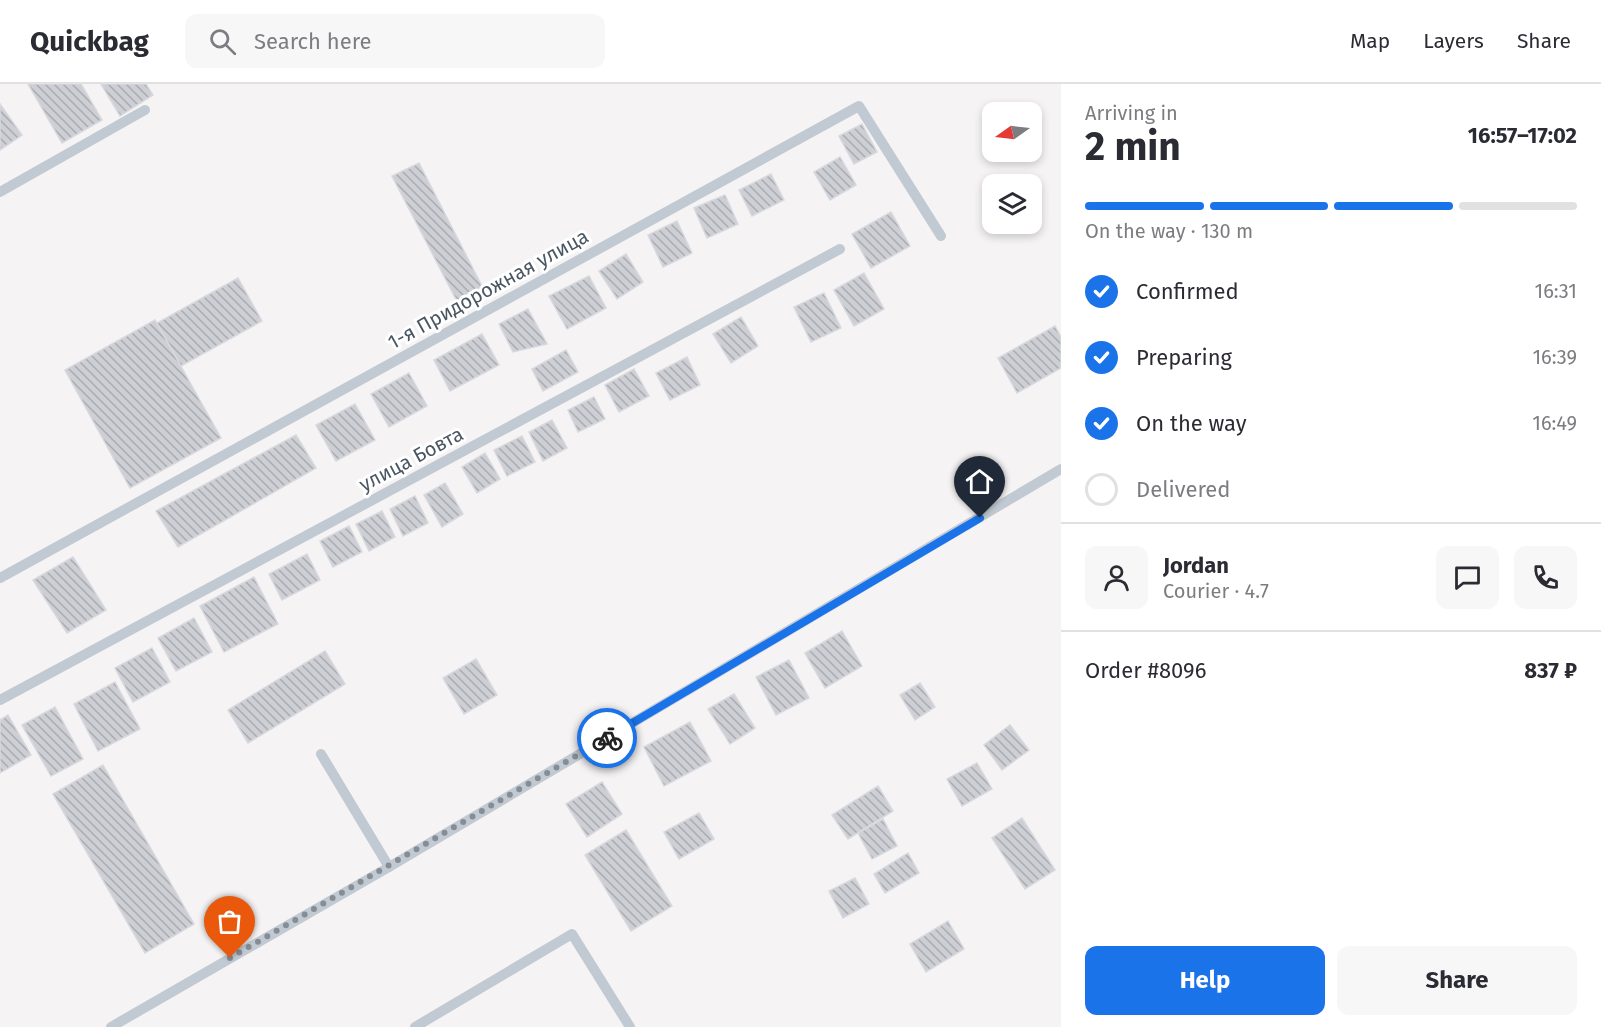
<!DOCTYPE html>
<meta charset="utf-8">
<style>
body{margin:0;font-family:"Fira Sans",sans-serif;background:#f7f7f7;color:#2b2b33;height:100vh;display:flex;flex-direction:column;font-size:22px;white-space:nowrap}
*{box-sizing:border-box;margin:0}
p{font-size:20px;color:#7c7c81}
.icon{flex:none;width:33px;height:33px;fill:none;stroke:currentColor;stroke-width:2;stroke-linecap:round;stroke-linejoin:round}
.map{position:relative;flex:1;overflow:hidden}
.drawer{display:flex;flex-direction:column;background:#fff;width:540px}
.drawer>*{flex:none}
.needle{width:39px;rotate:256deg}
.buttons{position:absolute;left:982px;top:18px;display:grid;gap:12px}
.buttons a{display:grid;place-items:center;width:60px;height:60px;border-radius:12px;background:#fff;box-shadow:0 3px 9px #0003;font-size:30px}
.pin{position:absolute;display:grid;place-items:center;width:51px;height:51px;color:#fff;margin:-62px -26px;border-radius:50% 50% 50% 0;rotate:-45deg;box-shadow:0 0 6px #0007}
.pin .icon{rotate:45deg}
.courier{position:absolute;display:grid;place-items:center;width:60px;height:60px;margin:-30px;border:4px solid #1a73e8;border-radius:50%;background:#fff;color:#222;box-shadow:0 2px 8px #0007}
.head em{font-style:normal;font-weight:700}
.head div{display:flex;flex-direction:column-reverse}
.head{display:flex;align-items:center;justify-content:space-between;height:102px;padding:0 24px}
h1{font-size:39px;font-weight:700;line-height:45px}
.bar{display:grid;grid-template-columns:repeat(4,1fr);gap:9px 6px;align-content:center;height:72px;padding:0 24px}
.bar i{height:8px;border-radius:4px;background:#e1e1e2}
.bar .active{background:#1a73e8}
.bar p{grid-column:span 4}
.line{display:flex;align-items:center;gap:15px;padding:0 24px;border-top:2px solid #e1e1e2}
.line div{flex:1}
.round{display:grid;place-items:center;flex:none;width:63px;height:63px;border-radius:12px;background:#f7f7f7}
ol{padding:0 24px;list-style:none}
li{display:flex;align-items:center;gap:18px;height:66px}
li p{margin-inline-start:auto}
li .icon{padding:6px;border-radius:50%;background:#1a73e8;color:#fff;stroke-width:4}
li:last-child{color:#7c7c81}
li i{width:33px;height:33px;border:3px solid #e1e1e2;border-radius:50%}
.action{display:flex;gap:12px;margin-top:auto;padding:12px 24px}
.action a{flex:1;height:69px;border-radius:12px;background:#1a73e8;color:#fff;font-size:24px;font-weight:700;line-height:69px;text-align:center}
.action a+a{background:#f7f7f7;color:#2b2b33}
header{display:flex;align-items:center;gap:36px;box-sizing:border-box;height:84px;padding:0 30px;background:#fff;border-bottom:2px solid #e1e1e2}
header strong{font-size:28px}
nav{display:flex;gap:33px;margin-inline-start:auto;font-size:21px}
.search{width:420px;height:54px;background:#f7f7f7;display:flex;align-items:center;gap:15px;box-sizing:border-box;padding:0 21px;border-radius:12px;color:#7c7c81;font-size:22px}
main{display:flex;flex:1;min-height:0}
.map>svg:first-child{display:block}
.building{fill:url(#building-back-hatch);stroke:#d7d9de;stroke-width:1.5}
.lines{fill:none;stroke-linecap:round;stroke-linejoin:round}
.service{stroke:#c1cad2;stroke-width:10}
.done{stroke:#868d94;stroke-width:6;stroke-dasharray:0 10.8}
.route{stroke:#1a73e8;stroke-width:8}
.labels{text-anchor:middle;stroke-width:6;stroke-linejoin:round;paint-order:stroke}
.street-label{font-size:20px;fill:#4a5661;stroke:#fff}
</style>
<header>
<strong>Quickbag</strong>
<div class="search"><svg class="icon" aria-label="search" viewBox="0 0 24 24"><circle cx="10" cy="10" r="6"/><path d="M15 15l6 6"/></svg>Search here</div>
<nav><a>Map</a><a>Layers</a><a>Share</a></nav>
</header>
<main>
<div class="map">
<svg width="1061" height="943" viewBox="0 0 1061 943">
<defs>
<pattern id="building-back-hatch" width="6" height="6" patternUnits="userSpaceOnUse" patternTransform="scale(1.5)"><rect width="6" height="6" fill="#cdcfd5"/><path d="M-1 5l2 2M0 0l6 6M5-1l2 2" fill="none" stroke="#a8abb0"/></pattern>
</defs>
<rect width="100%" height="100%" fill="#f5f3f3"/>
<g class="building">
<path d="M28,0h53l21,36 -40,23z"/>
<path d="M101,0h45l7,11 -33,21z"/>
<path d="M0,20l22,31 -22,15z"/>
<path d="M862,40l15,28 -23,12 -15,-28z"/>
<path d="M840,73l16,28 -26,15 -16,-28z"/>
<path d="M419,79l68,133 -26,13 -69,-133z"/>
<path d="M771,90l13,26 -32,16 -13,-26z"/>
<path d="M725,111l13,29 -31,14 -13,-30z"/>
<path d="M891,128l19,34 -39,22 -19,-34z"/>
<path d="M677,137l15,32 -29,14 -15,-32z"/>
<path d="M626,170l17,28 -26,17 -18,-28z"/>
<path d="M864,189l20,36 -30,17 -20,-36z"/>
<path d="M589,192l17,32 -39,21 -18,-33z"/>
<path d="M238,194l24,43 -81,45 -24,-43z"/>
<path d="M824,209l17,35 -30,14 -17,-35z"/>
<path d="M528,225l19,35 -34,8 -14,-28z"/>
<path d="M741,233l17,29 -27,17 -18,-29z"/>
<path d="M155,236l66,118 -91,50 -65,-118z"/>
<path d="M1055,242l6,11v31l-44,25 -19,-35z"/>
<path d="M482,250l17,31 -49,26 -16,-31z"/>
<path d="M566,266l12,22 -35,19 -11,-22z"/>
<path d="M687,273l13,28 -30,15 -14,-27z"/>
<path d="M634,285l15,27 -30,16 -14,-27z"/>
<path d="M409,289l18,33 -38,21 -18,-33z"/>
<path d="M594,313l11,22 -27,13 -10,-22z"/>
<path d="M355,320l20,36 -39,21 -20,-36z"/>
<path d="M552,336l15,28 -24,13 -14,-29z"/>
<path d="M296,351l20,33 -138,79 -22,-36z"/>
<path d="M522,352l13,26 -28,14 -13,-26z"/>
<path d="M485,369l15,26 -23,14 -15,-26z"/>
<path d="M445,399l18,31 -21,13 -18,-32z"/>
<path d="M415,412l13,27 -25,13 -13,-27z"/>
<path d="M382,427l13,26 -26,14 -13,-27z"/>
<path d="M349,442l13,26 -29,15 -13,-26z"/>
<path d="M307,470l13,26 -38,20 -13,-26z"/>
<path d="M73,473l33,53 -39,23 -34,-53z"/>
<path d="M254,493l24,47 -54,28 -24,-46z"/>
<path d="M194,534l18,34 -36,19 -18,-33z"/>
<path d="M842,547l20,35 -37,22 -20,-35z"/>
<path d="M152,564l18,34 -37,20 -18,-34z"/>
<path d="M325,567l20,33 -97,59 -20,-33z"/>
<path d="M476,575l21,36 -33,19 -21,-36z"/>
<path d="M789,576l20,38 -33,17 -20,-38z"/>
<path d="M115,598l25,47 -42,22 -24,-47z"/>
<path d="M920,599l15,24 -20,13 -15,-25z"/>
<path d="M734,610l21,34 -25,16 -22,-35z"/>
<path d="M55,623l28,52 -32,17 -29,-51z"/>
<path d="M8,631l23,40 -31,18v-53z"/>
<path d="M690,638l21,39 -47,25 -20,-39z"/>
<path d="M1010,641l19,25 -27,20 -18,-25z"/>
<path d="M977,679l15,26 -30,17 -15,-27z"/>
<path d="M103,681l91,159 -49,29 -92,-159z"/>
<path d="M602,698l20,32 -35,23 -21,-33z"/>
<path d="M878,702l15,25 -45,28 -16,-24z"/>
<path d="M699,729l15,26 -35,20 -15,-27z"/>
<path d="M1022,734l33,52 -30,19 -33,-51z"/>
<path d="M883,735l14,27 -25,13 -14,-26z"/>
<path d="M626,746l46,76 -41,25 -46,-76z"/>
<path d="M908,769l11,20 -34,20 -11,-19z"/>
<path d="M855,794l14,26 -26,14 -14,-27z"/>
<path d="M948,837l16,28 -38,23 -16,-28z"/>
</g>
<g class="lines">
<g class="service">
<path d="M0,108l145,-82"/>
<path d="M0,494l859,-472 82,130"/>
<path d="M0,616l840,-451"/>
<path d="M321,670l68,113"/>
<path d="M111,943l278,-160 672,-398"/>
<path d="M415,943l157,-93 58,93"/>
</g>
</g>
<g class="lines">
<path class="done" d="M230,874l377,-220"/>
<path class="route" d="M607,654l373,-220"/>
</g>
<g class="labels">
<g class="street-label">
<text transform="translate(488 205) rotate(-29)" y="7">1-я Придорожная улица</text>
<text transform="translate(411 375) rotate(-28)" y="7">улица Бовта</text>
</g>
</g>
</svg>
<div class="buttons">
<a><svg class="needle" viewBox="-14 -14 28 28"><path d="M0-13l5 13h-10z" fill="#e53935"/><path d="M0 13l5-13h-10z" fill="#7c7c81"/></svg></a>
<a><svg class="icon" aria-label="layers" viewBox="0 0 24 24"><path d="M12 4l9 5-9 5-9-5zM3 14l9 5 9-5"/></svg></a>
</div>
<div class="pin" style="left:230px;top:874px;background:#ea580c"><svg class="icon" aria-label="bag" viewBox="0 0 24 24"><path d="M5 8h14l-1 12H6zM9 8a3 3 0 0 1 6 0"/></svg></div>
<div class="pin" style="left:980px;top:434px;background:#1f2937"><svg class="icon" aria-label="home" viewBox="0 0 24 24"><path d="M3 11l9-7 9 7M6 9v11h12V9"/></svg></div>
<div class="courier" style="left:607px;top:654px"><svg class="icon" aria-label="bike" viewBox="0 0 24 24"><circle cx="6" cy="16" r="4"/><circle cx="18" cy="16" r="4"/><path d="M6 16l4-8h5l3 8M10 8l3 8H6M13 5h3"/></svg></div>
</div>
<section class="drawer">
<div class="head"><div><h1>2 min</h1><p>Arriving in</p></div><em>16:57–17:02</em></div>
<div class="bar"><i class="active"></i><i class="active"></i><i class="active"></i><i></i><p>On the way · 130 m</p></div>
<ol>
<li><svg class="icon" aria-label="check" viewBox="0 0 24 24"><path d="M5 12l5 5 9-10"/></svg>Confirmed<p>16:31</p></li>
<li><svg class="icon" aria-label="check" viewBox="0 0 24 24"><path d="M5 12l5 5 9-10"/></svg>Preparing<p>16:39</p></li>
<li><svg class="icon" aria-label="check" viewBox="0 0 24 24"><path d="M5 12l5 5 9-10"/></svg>On the way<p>16:49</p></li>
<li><i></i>Delivered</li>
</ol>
<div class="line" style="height:108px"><a class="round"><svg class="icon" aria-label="person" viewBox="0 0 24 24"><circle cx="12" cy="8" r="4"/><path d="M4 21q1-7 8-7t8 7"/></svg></a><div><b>Jordan</b><p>Courier · 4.7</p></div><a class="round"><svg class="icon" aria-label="chat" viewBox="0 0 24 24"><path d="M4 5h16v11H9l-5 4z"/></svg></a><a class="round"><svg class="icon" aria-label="phone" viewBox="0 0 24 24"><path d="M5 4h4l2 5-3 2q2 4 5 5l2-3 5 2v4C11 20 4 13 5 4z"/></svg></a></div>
<div class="line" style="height:78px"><div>Order #8096</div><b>837 ₽</b></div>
<div class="action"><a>Help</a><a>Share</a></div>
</section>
</main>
